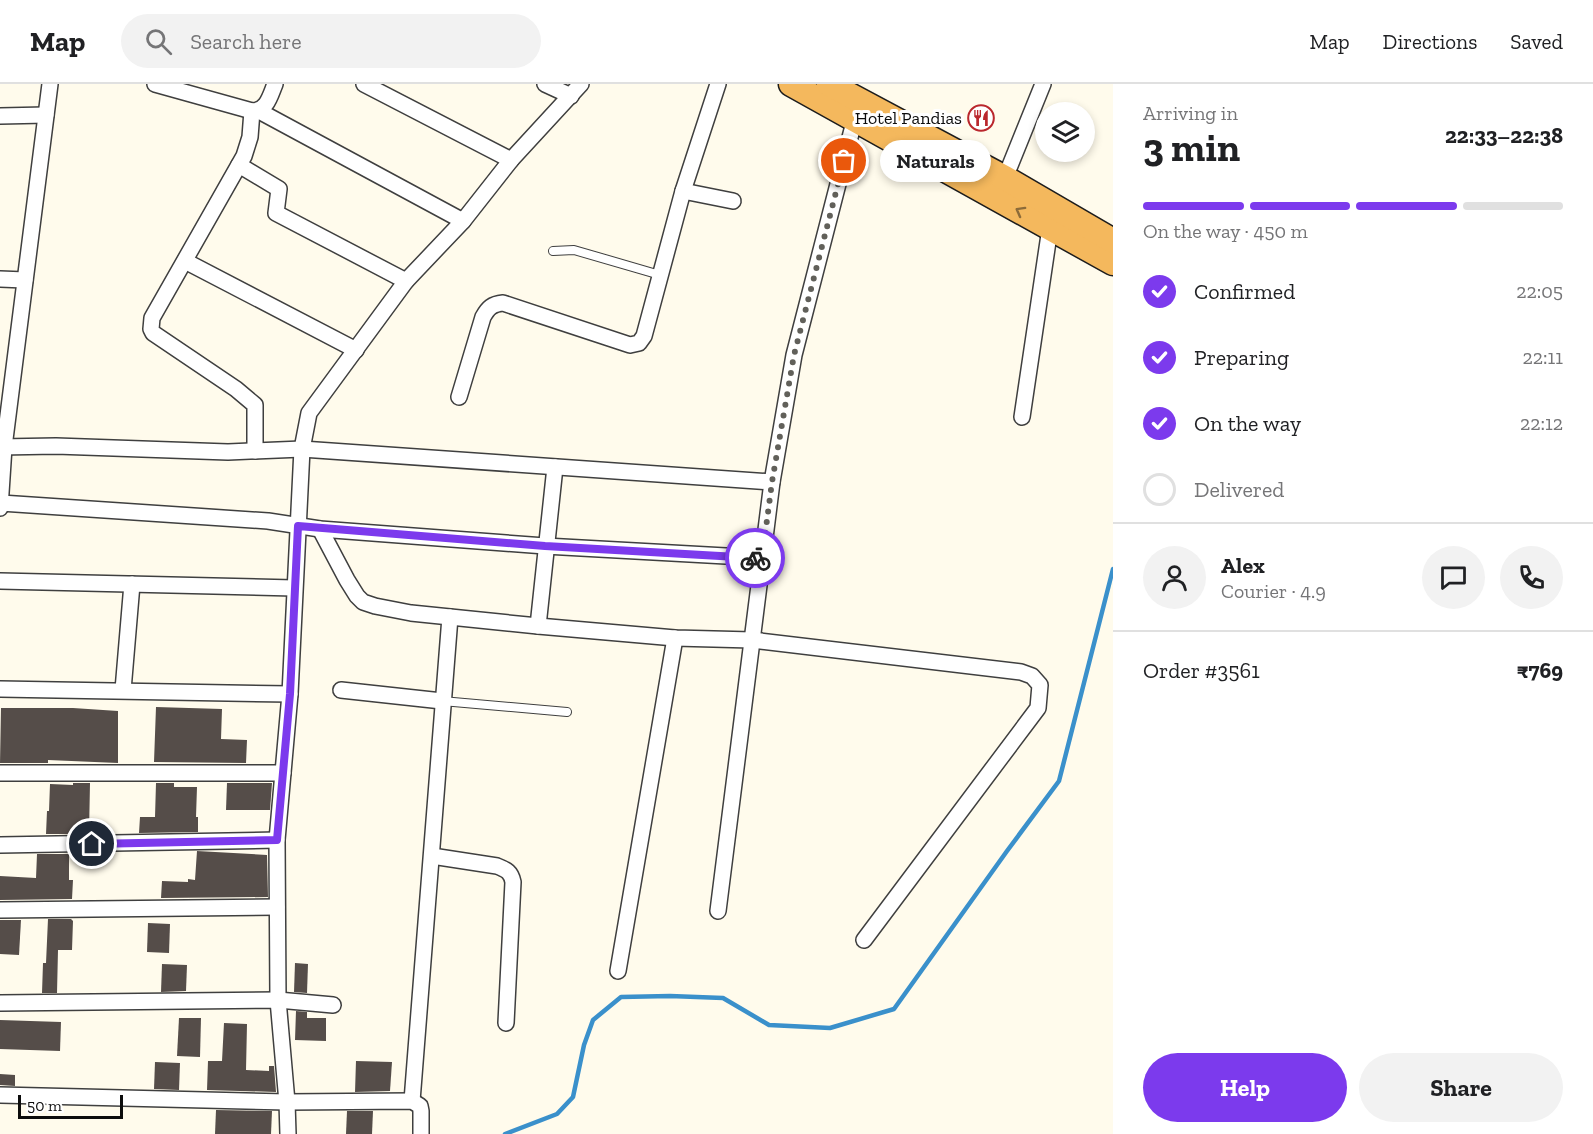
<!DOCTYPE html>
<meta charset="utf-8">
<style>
body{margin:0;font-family:"Zilla Slab",serif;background:#f2f2f2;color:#202124;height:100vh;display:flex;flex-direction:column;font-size:22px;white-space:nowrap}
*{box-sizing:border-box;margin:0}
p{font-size:20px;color:#757577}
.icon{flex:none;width:33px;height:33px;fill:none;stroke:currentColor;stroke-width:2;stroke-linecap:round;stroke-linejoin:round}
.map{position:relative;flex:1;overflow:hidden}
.details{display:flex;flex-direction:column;background:#fff;width:480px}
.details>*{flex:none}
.tools{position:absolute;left:1035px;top:18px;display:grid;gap:12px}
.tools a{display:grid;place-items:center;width:60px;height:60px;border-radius:50%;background:#fff;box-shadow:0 3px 9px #0003;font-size:30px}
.scale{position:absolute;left:18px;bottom:15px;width:105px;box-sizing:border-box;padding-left:6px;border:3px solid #0c0c0c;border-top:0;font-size:16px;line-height:21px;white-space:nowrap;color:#0c0c0c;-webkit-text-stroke:4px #fff;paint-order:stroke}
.pin{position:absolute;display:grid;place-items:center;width:51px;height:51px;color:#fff;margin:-26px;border:3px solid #fff;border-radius:50%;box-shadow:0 2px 6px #0007}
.courier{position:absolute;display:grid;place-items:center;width:60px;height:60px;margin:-30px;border:4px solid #7c3aed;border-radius:50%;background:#fff;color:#222;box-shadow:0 2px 8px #0007}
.bubble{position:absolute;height:42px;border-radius:21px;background:#fff;box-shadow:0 3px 9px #0003;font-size:20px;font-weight:700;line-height:42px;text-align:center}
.head em{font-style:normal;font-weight:700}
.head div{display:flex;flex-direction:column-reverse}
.head{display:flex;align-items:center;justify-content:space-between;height:102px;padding:0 30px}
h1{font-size:39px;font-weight:700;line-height:45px}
.bar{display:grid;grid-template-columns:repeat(4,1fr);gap:9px 6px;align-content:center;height:72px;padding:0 30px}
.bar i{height:8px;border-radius:4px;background:#e0e0e0}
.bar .current{background:#7c3aed}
.bar p{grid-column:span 4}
.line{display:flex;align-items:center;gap:15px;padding:0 30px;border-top:2px solid #e0e0e0}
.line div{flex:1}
.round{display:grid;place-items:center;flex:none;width:63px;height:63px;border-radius:32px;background:#f2f2f2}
ol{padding:0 30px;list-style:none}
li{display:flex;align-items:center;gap:18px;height:66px}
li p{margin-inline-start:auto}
li .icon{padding:6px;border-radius:50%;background:#7c3aed;color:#fff;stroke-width:4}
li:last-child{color:#757577}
li i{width:33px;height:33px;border:3px solid #e0e0e0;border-radius:50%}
.cta{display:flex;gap:12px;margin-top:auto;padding:12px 30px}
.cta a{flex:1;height:69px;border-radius:36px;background:#7c3aed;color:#fff;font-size:24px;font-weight:700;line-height:69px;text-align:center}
.cta a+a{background:#f2f2f2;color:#202124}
header{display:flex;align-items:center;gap:36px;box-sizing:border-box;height:84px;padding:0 30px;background:#fff;border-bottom:2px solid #e0e0e0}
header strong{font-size:28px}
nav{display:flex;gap:33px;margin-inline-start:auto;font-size:21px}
.search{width:420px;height:54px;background:#f2f2f2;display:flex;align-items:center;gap:15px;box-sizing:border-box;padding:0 21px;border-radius:33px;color:#757577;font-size:22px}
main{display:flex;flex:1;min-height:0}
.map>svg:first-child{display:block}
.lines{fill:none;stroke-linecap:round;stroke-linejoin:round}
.stream{stroke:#3a90cb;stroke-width:4.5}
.building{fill:#554d49}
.service-casing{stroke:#3f3f3f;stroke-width:10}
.minor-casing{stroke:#3f3f3f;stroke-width:18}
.trunk-casing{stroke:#1d1d1d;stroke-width:27}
.service{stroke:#fff;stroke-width:8}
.minor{stroke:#fff;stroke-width:15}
.trunk{stroke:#f4b85d;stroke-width:24}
.oneway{stroke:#8c6b39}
.done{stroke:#61605a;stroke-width:6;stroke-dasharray:0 10.8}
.route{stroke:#7c3aed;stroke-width:8}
.labels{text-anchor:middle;stroke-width:6;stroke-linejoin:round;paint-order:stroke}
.poi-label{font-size:18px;fill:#0c0c0c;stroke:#fff;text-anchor:end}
</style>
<header>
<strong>Map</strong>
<div class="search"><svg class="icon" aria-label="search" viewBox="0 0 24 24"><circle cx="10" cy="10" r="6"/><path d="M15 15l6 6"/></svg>Search here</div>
<nav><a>Map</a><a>Directions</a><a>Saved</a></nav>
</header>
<main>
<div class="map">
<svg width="1113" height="1050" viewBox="0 0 1113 1050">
<rect width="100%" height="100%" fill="#fffbec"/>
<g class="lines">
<path class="stream" d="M505,1050l52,-20 16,-17 11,-52 9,-25 28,-23 49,-1 53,2 46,27 61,3 64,-19 113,-158 52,-70 54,-212"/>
</g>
<g class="building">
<path d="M156,623l66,2 -1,30 26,1 -1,23 -92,-1z"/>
<path d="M1,624h72l45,3v52l-70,-3v3h-48z"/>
<path d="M73,699h17l-1,51h-43l1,-23h2l1,-27 23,1z"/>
<path d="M156,699h18v4h23l-1,30h2v15l-59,1 1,-16h15z"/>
<path d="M227,699h45l-2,27h-44z"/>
<path d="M197,767l70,4 1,42 -107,1 1,-17 26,1v-3l7,1z"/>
<path d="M37,770h32v26h4l-1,19 -72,1v-24l36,2z"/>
<path d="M48,835h23l2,2 -1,29h-14l-1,43h-15l1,-30h3z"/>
<path d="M0,836h21l-2,35 -19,-1z"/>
<path d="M148,839l22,1 -1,29 -22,-1z"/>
<path d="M295,879l13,1 -1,29 -13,-1z"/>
<path d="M162,880l25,1 -1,26 -25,1z"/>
<path d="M296,927l11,1v6h19v23l-31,-1z"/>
<path d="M179,934h22l-1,39 -23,-1z"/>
<path d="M0,936l61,2 -1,29 -60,-2z"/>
<path d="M224,939l23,1 -1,46 23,1v-5h5l2,26 -69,-2 1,-29h14z"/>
<path d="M356,977l36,1 -2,29 -35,1z"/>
<path d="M155,978l25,1 -1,27 -25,-1z"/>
<path d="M0,990l15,1v11l-15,-1z"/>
<path d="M216,1026l56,1 -1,23h-56z"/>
<path d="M347,1027h26l-1,23h-26z"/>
</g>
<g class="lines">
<g class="service-casing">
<g id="service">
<path d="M553,167l21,-1 86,25"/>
<path d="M442,617l125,11"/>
</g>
</g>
<g class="minor-casing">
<g id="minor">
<path d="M155,0l97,27c15,0 18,-15 23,-27"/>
<path d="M364,0l147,76"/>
<path d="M545,0l26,12"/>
<path d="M252,27l-2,26 -6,19 -92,162 -1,11 2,4 83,56 19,16v46"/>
<path d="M259,27l204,110"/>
<path d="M0,32l46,-1"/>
<path d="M239,81l40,24 -3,24 130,68"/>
<path d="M1005,94l38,-94"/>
<path d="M683,107l50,10"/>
<path d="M185,177l171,89"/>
<path d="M0,195l25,1"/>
<path d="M459,313l24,-80c5,-9 9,-13 20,-14l127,42 9,-2 5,-7 39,-145 35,-107"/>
<path d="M1022,333l28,-189"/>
<path d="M0,363l56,-1 172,6 74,-3 470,33"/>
<path d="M1,419l267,18 52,8 225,17 217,12"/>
<path d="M0,424l4,-61 46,-363"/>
<path d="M320,445l27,51 10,16 6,6 12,4 36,7 127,13 137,12 77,2 269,32 11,4 8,9 -2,23 -174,232"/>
<path d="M0,497l294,7"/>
<path d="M538,542l17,-159"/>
<path d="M0,605l290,5"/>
<path d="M123,606l9,-106"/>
<path d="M341,606l101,11"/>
<path d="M0,689h283"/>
<path d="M0,761l277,-5"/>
<path d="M432,772l65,10c10,4 14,6 16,16l-7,141"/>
<path d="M0,826l277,-3"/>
<path d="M718,827l54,-429 22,-127 61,-237"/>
<path d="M618,887l57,-333"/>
<path d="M0,919l278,-3 55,5"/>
<path d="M0,1011l287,7 125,-1 8,5 1,5v23"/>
<path d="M412,1017l38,-484"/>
<path d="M288,1050l-1,-32 -9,-102 -1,-160 13,-146 12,-245 7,-36 97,-132 57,-60 48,-61 70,-76"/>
</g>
</g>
<g class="trunk-casing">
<g id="trunk">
<path d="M791,0l322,179"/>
<path d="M829,0l176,94 108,63"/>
</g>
</g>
<use href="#service" class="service"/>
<use href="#minor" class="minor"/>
<use href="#trunk" class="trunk"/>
</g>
<defs><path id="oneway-chevron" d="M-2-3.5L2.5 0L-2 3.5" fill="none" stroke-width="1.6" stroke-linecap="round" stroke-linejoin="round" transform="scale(1.5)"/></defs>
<use class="oneway" href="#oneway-chevron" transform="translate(1020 127) rotate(-151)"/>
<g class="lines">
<path class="done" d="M755,474h7l10,-76 22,-127 50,-194"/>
<path class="route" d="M92,760l185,-4 13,-146 8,-168 247,20 210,12"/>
</g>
<defs>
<g id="restaurant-ring" transform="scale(1.35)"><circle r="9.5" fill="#fff" stroke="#ba272d" stroke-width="1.5"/><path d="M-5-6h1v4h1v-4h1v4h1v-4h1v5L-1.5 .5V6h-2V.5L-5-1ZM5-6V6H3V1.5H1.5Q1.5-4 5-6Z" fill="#ba272d"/></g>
</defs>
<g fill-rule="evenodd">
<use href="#restaurant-ring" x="981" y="34"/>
</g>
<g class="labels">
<g class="poi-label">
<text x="962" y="40">Hotel Pandias</text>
</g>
</g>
</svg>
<div class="tools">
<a><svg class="icon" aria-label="layers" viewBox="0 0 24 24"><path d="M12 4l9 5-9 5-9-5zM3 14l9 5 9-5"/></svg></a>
</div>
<div class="scale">50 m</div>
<div class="pin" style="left:844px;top:77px;background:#ea580c"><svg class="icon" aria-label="bag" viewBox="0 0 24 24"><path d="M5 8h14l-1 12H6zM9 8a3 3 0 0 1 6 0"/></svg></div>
<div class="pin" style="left:92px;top:760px;background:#1f2937"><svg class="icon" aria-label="home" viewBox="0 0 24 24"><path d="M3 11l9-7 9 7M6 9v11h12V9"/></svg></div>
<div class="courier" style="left:755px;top:474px"><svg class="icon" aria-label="bike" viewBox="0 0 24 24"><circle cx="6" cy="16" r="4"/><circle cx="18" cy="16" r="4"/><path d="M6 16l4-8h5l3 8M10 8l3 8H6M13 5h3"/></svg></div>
<div class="bubble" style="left:880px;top:56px;width:111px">Naturals</div>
</div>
<section class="details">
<div class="head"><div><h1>3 min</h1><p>Arriving in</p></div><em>22:33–22:38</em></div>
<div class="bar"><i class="current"></i><i class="current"></i><i class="current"></i><i></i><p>On the way · 450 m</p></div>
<ol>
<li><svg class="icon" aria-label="check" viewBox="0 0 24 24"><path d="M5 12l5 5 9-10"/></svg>Confirmed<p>22:05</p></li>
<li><svg class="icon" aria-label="check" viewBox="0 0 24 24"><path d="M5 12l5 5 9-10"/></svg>Preparing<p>22:11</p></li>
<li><svg class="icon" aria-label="check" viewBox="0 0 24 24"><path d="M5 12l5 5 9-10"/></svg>On the way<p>22:12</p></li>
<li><i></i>Delivered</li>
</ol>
<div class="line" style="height:108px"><a class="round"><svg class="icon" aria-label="person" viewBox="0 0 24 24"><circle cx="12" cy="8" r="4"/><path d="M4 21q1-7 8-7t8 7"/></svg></a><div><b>Alex</b><p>Courier · 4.9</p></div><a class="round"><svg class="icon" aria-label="chat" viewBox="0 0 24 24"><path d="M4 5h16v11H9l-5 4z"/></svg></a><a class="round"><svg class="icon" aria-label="phone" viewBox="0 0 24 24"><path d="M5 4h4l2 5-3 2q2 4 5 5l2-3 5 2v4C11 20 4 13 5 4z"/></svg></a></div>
<div class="line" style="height:78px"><div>Order #3561</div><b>₹769</b></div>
<div class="cta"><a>Help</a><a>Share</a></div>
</section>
</main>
